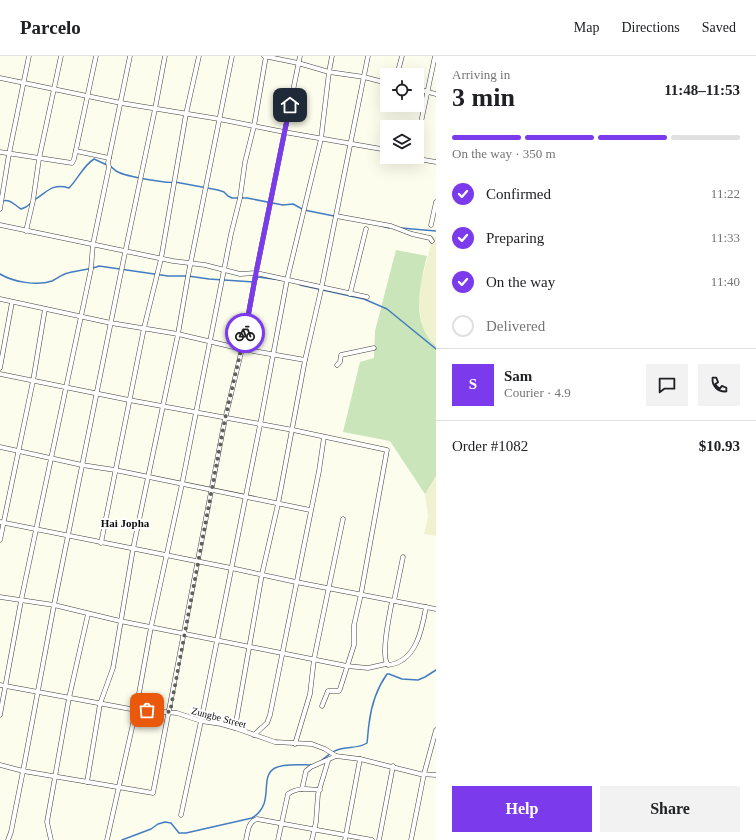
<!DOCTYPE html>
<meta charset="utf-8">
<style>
body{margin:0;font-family:"Times New Roman",serif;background:#f2f2f2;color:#202124;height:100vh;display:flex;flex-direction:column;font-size:15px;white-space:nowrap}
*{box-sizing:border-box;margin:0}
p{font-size:13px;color:#757577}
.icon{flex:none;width:22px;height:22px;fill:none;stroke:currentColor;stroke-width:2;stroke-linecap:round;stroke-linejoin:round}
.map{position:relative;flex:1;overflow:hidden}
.details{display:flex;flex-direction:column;background:#fff;width:320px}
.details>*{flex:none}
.buttons{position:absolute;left:380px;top:12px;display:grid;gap:8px}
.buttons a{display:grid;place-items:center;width:44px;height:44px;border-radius:0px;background:#fff;box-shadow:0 4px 16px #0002;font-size:20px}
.pin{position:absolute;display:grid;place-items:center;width:34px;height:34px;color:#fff;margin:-17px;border-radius:8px;box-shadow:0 2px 6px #0006}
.courier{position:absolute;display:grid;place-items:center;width:40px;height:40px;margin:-20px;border:3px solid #7c3aed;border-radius:50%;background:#fff;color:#222;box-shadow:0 1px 5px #0007}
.headline em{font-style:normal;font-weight:700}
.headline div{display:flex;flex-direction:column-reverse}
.headline{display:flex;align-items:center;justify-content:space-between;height:68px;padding:0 16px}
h1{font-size:26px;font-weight:700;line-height:30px}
.bar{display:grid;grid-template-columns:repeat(4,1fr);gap:6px 4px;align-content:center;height:48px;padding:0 16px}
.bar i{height:5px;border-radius:3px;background:#e0e0e0}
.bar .active{background:#7c3aed}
.bar p{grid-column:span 4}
.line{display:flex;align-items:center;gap:10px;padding:0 16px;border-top:1px solid #e0e0e0}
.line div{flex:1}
.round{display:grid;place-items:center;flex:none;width:42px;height:42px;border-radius:0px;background:#f2f2f2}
ol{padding:0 16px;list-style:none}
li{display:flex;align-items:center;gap:12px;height:44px}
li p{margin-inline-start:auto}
li .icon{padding:4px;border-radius:50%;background:#7c3aed;color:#fff;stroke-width:4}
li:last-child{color:#757577}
li i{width:22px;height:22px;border:2px solid #e0e0e0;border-radius:50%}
.button{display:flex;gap:8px;margin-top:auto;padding:8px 16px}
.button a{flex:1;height:46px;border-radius:0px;background:#7c3aed;color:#fff;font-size:16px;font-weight:700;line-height:46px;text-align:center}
.button a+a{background:#f2f2f2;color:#202124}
header{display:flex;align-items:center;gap:24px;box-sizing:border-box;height:56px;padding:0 20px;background:#fff;border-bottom:1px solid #e0e0e0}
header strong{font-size:19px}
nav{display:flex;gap:22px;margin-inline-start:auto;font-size:14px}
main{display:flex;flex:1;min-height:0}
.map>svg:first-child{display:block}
.farmland{fill:#eff1cf}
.green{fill:#cae5b9}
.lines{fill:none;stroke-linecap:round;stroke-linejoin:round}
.stream{stroke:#437cc2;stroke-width:1.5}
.minor-casing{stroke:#3f3f3f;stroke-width:5}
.minor{stroke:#fff;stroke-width:4}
.done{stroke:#60605b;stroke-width:4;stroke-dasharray:0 7.2}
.route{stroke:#7c3aed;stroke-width:5}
.labels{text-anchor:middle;stroke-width:4;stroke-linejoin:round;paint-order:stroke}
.street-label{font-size:10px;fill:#0c0c0c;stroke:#fff}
.neighbourhood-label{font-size:11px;font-weight:bold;fill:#0c0c0c;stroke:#fff}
</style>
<header>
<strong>Parcelo</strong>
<nav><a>Map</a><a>Directions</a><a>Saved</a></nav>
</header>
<main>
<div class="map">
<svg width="436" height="784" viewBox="0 0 436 784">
<rect width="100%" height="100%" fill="#fdfded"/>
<g class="farmland">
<path d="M436,179v111l-9,-9 -5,-11 -3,-24 2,-20 12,-44z"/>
<path d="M436,420v60l-12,-2 4,-17 -3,-23z"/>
</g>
<path class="green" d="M396,194l31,6c-7,28 -17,68 9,90v130l-11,18 -35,-53 -47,-9 17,-70 14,-4 1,-27z"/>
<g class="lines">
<g class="stream">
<path d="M110,110c3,2 5,5 8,6 7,4 49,12 57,10l43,8 6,2 4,4 4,2h15l36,7 10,-1 11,6 30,6"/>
<path d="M34,144c14,-8 17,-17 35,-12 9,-9 14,-22 25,-29l13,6"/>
<path d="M2,145c9,-2 11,3 19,8l5,-2 5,-4"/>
<path d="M381,170l8,2"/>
<path d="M401,172l35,3"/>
<path d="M0,218c13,8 37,12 52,7 5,-2 10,-7 16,-8 11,-3 21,-3 31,-7l69,10h20l21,3 45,3"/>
<path d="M257,223l1,-2 23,3"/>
<path d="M300,229l64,14 23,10 49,40"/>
<path d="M321,705c5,-4 10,-9 16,-11 10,-4 21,-1 30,-7 1,-7 1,-13 2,-19 2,-17 8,-36 18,-50h2l13,5 16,1 7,-3 11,-7"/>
<path d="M122,784l29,-11 7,-5 7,-2 6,1 8,10h7l66,-15c24,-14 6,-41 23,-50 9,-5 28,-3 37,-3"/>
</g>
<g class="minor-casing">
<g id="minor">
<path d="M264,0l34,7 31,9 35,5 23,6"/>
<path d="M397,19l5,-19"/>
<path d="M0,22l121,25 98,16 65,13 103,18"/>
<path d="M417,33l19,5"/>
<path d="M417,85l18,-85"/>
<path d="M76,95l33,7"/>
<path d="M0,96l72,11 2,-4 22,-103"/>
<path d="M402,101l7,2 4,-1 23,4"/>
<path d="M0,153l9,-55 20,-98"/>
<path d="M336,160l55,10 21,8 18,4 2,3"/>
<path d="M0,169l173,36 32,4 35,9 16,-1 111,24"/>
<path d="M431,169l5,-23"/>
<path d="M26,175l7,-30 6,-42 22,-103"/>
<path d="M350,238l16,-65"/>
<path d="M0,243l111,24 67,11 64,15 63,11"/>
<path d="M337,309l3,-3 1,-7 33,-7"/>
<path d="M0,312l12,-66"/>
<path d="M0,318l129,26 164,30 94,20 -26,144 -7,31v20l-14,44 -1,2h-11l-6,15"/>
<path d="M0,391l82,18 33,5 195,40"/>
<path d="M0,466l231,46 65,14 140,27"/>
<path d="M0,484l33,-159 12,-72"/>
<path d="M101,487l43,-215 17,-69 25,-145 13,-58"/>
<path d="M0,541l54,8 66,16 227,45 21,2 18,-4"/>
<path d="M392,545c-2,12 -12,55 -4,64 28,-3 34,-35 38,-58"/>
<path d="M394,545l9,-44"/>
<path d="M0,629l136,25 41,3 24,8 20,3 14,4 40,14 37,2 13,5 11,7"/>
<path d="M0,659l21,-114 70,-332 2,-25 16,-77 -1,-4 22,-107"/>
<path d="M235,672l27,-154 16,-70 27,-144 16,-70 47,-234"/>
<path d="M254,679l13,-12 3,-8 49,-244 5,-34"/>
<path d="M295,688l15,-50 4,-35 29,-140"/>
<path d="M0,709l23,6 130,22 72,-374 17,-70 14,-76 44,-217"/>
<path d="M87,726l13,-78 13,-36 20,-119 45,-215 10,-58 44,-220"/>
<path d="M302,733l4,-18 5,-4 25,-11 24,3 60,15 16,1"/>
<path d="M181,759l20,-94 59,-296 27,-145 34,-141 8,-67 3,-16"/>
<path d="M8,784l3,-8 12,-61 31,-166 66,-328 35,-168 10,-53"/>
<path d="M51,784l-4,-18 22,-124 19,-84"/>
<path d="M107,784l29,-130 15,-83 31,-143 49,-250 9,-36 5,-36 9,-36 12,-70"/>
<path d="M246,784c2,-9 2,-18 11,-21l115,21"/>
<path d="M278,784l10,-46c10,-7 20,-5 32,-4"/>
<path d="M312,784l4,-18 2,-28 10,-33"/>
<path d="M345,784l15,-81"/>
<path d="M379,784l14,-74"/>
<path d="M411,784l13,-66 12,-44"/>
</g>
</g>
<use href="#minor" class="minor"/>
</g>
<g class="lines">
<path class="done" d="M147,654l23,2 55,-293 20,-86"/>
<path class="route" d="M245,277l11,-60 34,-168"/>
</g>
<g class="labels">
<g class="street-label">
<text transform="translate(219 661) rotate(15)" y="4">Zungbe Street</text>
</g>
<g class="neighbourhood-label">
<text x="125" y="471">Hai Jopha</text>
</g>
</g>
</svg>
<div class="buttons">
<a><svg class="icon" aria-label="locate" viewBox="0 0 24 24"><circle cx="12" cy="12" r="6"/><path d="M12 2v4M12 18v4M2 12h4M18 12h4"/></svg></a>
<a><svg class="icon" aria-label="layers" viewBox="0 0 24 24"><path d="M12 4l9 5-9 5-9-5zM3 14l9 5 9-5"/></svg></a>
</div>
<div class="pin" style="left:147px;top:654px;background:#ea580c"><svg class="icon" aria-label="bag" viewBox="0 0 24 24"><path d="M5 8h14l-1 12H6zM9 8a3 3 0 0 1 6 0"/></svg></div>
<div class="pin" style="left:290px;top:49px;background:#1f2937"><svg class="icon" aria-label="home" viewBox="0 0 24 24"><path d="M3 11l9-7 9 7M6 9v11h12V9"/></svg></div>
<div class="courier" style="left:245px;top:277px"><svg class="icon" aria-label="bike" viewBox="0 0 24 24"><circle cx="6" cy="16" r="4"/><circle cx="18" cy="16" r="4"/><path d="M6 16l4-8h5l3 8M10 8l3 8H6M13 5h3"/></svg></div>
</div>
<section class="details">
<div class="headline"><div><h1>3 min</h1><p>Arriving in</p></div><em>11:48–11:53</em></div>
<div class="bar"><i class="active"></i><i class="active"></i><i class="active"></i><i></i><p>On the way · 350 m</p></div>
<ol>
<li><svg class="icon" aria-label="check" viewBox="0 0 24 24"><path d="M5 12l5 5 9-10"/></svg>Confirmed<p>11:22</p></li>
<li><svg class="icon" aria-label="check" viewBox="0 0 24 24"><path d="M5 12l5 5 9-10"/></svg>Preparing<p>11:33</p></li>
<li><svg class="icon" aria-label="check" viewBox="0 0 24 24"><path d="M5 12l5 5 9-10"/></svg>On the way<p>11:40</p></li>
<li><i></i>Delivered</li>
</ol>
<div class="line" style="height:72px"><b class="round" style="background:#7c3aed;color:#fff">S</b><div><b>Sam</b><p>Courier · 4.9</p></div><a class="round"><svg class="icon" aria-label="chat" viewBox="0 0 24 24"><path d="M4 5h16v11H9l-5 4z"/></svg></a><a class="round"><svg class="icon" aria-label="phone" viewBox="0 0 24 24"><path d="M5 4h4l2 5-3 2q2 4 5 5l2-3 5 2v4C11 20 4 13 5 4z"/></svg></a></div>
<div class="line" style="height:52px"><div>Order #1082</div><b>$10.93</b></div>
<div class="button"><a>Help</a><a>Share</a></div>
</section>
</main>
